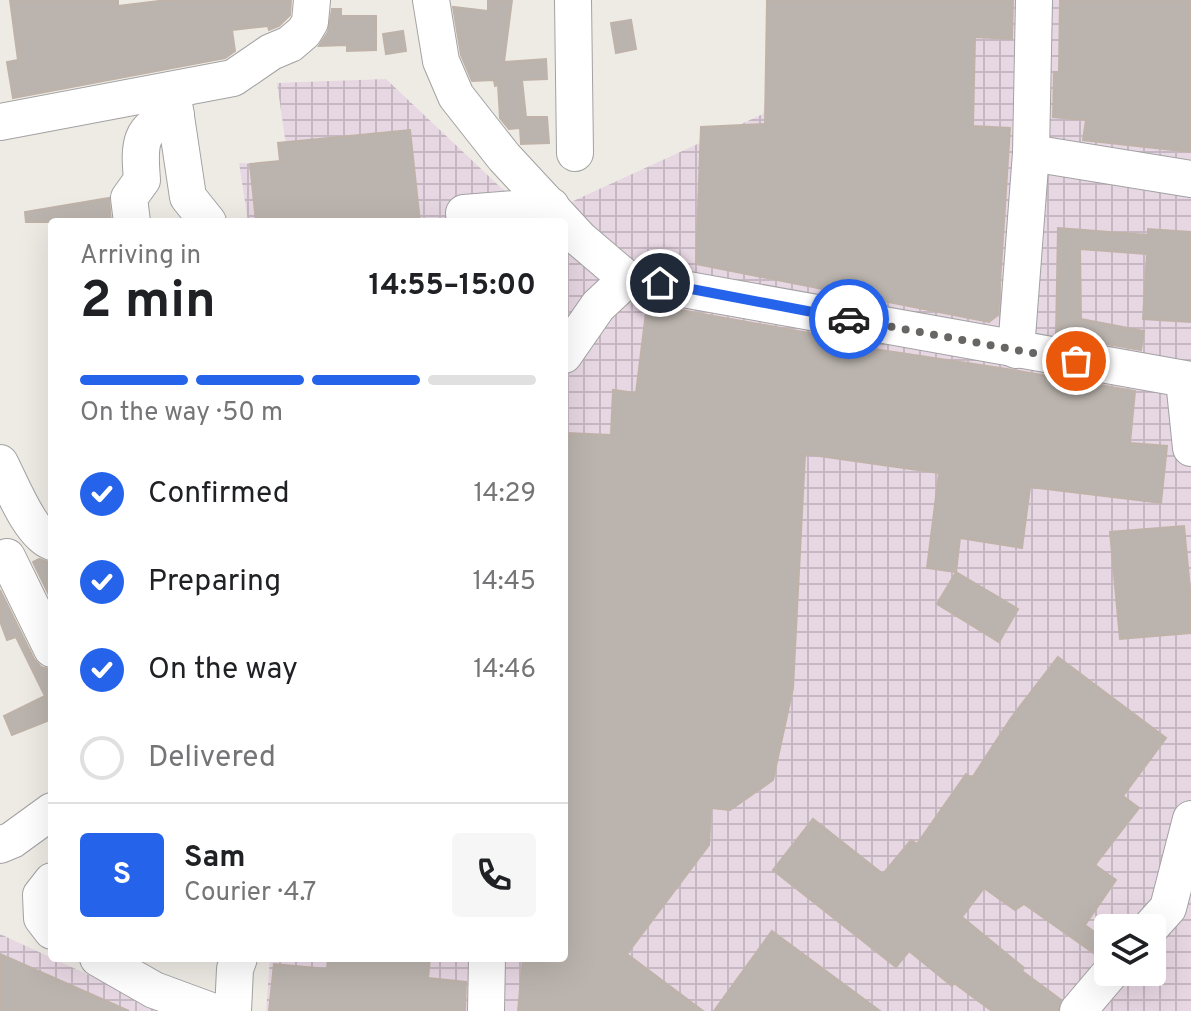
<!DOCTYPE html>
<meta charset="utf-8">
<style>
body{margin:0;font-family:Overpass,sans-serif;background:#f6f6f6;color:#202124;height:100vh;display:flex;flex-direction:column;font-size:30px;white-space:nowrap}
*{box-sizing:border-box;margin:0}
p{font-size:26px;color:#757577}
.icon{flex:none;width:44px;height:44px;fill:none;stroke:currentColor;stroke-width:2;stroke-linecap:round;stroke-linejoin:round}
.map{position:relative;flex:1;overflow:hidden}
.details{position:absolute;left:48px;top:218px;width:520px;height:744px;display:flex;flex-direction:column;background:#fff;border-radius:8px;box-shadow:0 8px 32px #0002}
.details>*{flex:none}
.controls{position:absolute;left:1094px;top:914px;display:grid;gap:16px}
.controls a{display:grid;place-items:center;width:72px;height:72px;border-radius:8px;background:#fff;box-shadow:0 8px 32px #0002;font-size:40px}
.pin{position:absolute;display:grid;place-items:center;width:68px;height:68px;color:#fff;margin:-34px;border:4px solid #fff;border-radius:50%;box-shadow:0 2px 8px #0007}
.courier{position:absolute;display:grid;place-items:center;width:80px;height:80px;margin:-40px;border:6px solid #2563eb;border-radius:50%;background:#fff;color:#222;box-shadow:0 2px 10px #0007}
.headline em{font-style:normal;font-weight:700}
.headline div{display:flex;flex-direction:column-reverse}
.headline{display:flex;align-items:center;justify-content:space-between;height:136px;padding:0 32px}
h1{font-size:52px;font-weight:700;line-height:60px}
.bar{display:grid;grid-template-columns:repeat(4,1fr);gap:12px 8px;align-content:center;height:96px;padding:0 32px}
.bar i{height:10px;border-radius:6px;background:#e0e0e0}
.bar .current{background:#2563eb}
.bar p{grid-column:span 4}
.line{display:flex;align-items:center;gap:20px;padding:0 32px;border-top:2px solid #e0e0e0}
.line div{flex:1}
.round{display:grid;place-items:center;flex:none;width:84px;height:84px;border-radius:8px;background:#f6f6f6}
ol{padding:0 32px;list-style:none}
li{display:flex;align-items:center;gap:24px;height:88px}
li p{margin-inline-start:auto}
li .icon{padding:8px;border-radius:50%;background:#2563eb;color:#fff;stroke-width:4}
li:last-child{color:#757577}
li i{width:44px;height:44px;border:4px solid #e0e0e0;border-radius:50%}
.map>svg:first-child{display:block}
.industrial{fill:url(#industrial-grid);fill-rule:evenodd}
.building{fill:#bbb4ae;stroke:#bfb3a9;stroke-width:2}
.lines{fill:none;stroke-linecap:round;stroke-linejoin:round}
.minor-casing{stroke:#a2a2a2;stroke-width:38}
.minor{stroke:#fff;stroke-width:36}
.done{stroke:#676664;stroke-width:8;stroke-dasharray:0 14.4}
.route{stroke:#2563eb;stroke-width:10}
</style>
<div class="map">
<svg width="1191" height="1011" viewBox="0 0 1191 1011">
<defs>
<pattern id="industrial-grid" width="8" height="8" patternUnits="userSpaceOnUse" patternTransform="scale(2)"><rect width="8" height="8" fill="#e7d7e3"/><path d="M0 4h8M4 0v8" fill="none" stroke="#c6b8c2"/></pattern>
</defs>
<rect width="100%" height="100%" fill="#eeebe5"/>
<g class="industrial">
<path d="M781,0h410v1011h-925l4,-53h294v-736h-316l-9,-59 50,3 -12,-83 109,-4 148,140 229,-105zM1108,928h44v44h-44z"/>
<path d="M0,934l52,24 115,53h-167z"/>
</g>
<g class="building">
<path d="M10,0h108v6l49,-6h124l-1,15 -11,11 -10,4 -1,-4 -36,4 3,21 -10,7 -212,40 -6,-36 11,-2z"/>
<path d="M488,0h24l-8,62 42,-3 1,20 -25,1 4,37h21l2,26 -28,1 -1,-16 -11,1 -9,-11 -2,-33 -3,1 -1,-6 -22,1 -11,-26 -8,-48 35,4z"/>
<path d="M767,0h246l-1,39 -37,-2 -2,89 37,2 -12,187 -9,7 -293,-58 5,-137 64,-3z"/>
<path d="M1060,0h131v152l-108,-12 3,-20 -33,-3 1,-45h5z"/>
<path d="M332,9h9v7h35v34l-29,1v-6l-28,1 9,-14z"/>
<path d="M631,20l5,29 -20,4 -5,-30z"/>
<path d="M403,31l3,20 -20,3 -3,-20z"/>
<path d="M410,130l10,92h-164l-6,-58 30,-3 -2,-18z"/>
<path d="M109,198l2,24h-85l-1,-10z"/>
<path d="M1058,228l90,7v-6l43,3v90l-48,-3 4,-65 -67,-5 1,70 63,12 -3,19 -85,-15z"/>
<path d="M647,304l168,30 -1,6 193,29 128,22 -5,52 37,3 -6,57 -131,-16 -8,61 -62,-10 -4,34 -29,-4 12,-95 -134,-19 -12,234 -20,92 -43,30 -19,-2 -2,37 -82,109 76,57h-185l5,-53h41v-462l4,-63 43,2 2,-45 23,3z"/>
<path d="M1184,526l7,73v34l-71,6 -10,-107z"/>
<path d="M39,559l13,4v38l-19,-39z"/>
<path d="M956,572l62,37 -19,33 -62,-38z"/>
<path d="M0,590l34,69 7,8 11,3v49l-40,16 -8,-19 41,-20 -29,-59 -9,3 -7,-19z"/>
<path d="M1058,657l108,81 -43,58 16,12 -44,57 21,15 -31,45 23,17v10l-10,4 -74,-52 -9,6 -31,-22 -22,29 62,51 -2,3 39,29 -3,11h-66l-38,-28 -2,3 -43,-35 -13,16 -123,-97 40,-51 70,55 28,-34 6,4 49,-70 6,4 39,-60z"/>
<path d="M772,931l108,80h-166z"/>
<path d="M0,954l129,57h-129z"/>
<path d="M328,958h102l-2,20 38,4 -1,29h-196l5,-47 53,5z"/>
</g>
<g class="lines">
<g class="minor-casing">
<g id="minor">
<path d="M431,0l10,61 15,35 48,61 76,82 47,40"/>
<path d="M573,0l2,153"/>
<path d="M172,90l16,107 20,25"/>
<path d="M0,122l233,-44 38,-26 19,-8 14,-12 6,-10 2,-22"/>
<path d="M1031,153l160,26"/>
<path d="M132,222l-3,-24 13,-18c-3,-35 -4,-54 34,-65"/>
<path d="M465,222l-1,-9 87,-7"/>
<path d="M1016,350l15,-197 3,-153"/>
<path d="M564,355l34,-49 29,-27 564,101"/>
<path d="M1184,380l7,68"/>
<path d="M0,463c11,21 30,72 52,79"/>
<path d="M7,557l45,92"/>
<path d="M0,845l12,-5 40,-29"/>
<path d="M52,881l-11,14 1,23 10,13"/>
<path d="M1150,928l18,-20 23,-89"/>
<path d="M98,958l56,32 57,21"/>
<path d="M233,1011l2,-42 4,-11"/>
<path d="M486,1011l1,-53"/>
<path d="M1078,1011l33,-39"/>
</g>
</g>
<use href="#minor" class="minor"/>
</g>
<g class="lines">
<path class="done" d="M849,319l227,42"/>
<path class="route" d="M660,283l189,36"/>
</g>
</svg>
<div class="controls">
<a><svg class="icon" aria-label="layers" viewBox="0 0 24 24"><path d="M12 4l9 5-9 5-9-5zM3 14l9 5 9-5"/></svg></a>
</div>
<div class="pin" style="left:1076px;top:361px;background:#ea580c"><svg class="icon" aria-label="bag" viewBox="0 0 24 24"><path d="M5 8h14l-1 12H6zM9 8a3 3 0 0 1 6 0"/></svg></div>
<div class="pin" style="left:660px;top:283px;background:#1f2937"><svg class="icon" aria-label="home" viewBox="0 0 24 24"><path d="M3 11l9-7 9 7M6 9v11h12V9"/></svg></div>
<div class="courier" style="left:849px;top:319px"><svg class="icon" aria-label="car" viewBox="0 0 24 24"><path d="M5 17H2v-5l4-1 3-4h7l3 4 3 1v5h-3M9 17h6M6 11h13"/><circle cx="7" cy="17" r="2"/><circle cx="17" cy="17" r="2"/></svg></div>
<section class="details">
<div class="headline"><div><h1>2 min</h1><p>Arriving in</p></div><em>14:55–15:00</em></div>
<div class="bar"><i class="current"></i><i class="current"></i><i class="current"></i><i></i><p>On the way · 50 m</p></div>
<ol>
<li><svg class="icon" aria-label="check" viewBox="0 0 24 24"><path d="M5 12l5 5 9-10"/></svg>Confirmed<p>14:29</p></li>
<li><svg class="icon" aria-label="check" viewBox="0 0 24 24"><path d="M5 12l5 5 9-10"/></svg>Preparing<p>14:45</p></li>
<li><svg class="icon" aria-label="check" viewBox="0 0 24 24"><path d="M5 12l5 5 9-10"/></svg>On the way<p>14:46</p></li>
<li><i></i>Delivered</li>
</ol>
<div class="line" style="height:144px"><b class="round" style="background:#2563eb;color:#fff">S</b><div><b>Sam</b><p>Courier · 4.7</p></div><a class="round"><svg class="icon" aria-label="phone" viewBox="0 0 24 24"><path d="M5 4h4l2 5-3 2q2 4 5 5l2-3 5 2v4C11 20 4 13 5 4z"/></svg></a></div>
</section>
</div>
